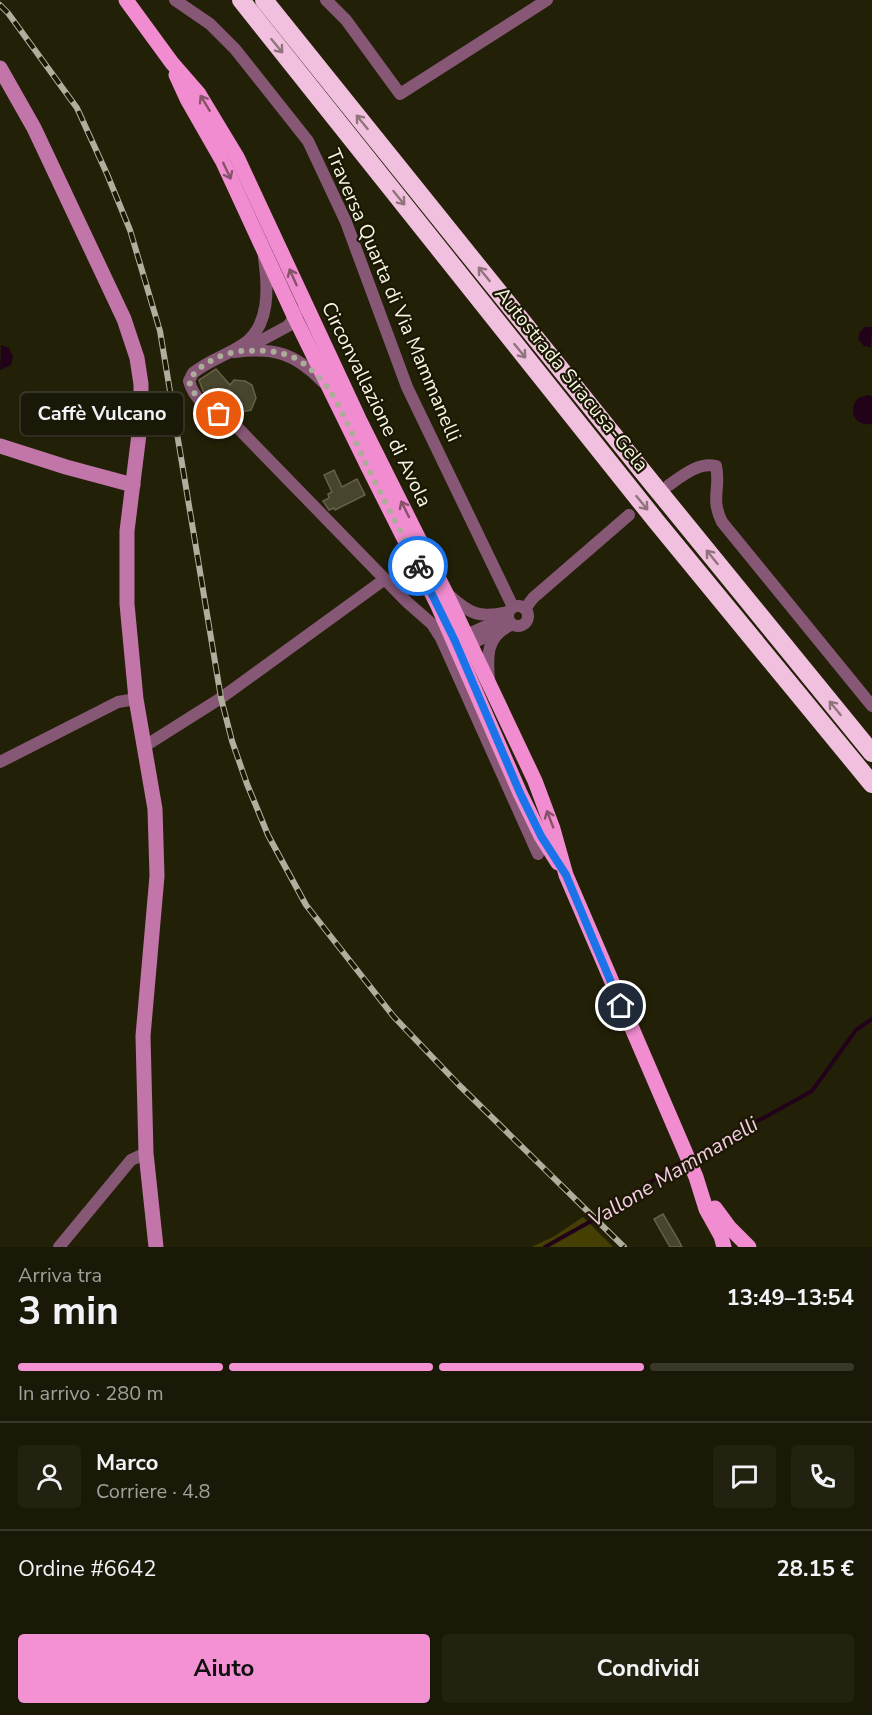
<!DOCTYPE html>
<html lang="it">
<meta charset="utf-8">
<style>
body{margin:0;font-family:"Nunito Sans",sans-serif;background:#232110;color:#f1f3f6;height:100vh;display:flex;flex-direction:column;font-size:22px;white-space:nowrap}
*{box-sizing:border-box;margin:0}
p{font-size:20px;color:#9fa09b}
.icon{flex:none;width:33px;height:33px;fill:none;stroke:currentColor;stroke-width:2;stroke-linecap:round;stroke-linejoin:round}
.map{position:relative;height:1247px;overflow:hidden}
.sheet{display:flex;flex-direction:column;background:#1a1806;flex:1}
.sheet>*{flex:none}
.pin{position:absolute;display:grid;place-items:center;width:51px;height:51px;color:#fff;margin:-26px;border:3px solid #fff;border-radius:50%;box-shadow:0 2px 6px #0007}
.courier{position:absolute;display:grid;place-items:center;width:60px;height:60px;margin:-30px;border:4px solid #1a73e8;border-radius:50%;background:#fff;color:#222;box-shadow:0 2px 8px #0007}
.bubble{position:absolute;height:42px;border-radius:6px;background:#1a1806;box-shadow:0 2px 4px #0004,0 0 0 2px #383728;font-size:20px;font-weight:700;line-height:42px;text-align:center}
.headline em{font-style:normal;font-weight:700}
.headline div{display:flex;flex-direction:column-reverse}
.headline{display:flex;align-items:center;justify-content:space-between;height:102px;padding:0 18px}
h1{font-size:39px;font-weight:700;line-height:45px}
.bar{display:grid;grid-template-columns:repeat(4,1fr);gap:9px 6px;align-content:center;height:72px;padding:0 18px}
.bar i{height:8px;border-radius:4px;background:#383728}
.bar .on{background:#f491d3}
.bar p{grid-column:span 4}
.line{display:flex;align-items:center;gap:15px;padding:0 18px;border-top:2px solid #383728}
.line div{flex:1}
.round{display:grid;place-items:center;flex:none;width:63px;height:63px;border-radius:6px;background:#232110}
.button{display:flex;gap:12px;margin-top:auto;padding:12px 18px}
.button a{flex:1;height:69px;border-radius:6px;background:#f491d3;color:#111;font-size:24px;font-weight:700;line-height:69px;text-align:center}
.button a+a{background:#232110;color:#f1f3f6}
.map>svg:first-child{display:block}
.green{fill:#463f03}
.water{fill:#220219}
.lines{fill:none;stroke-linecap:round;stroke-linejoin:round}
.stream{stroke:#220219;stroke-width:4}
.building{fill:#48452d;stroke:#646148;stroke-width:1.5}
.street{stroke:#875776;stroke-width:12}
.secondary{stroke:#c275a8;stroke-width:15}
.primary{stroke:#f08ccf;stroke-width:15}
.highway{stroke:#f1c0df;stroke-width:18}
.rail-casing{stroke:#b0ae9c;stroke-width:6}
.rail{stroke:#1a1702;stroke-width:4;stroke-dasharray:11;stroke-linecap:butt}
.oneway{stroke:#90747c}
.oneway2{stroke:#855268}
.done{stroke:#adab99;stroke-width:6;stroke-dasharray:0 10.8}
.route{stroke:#1a73e8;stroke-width:8}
.labels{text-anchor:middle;stroke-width:4.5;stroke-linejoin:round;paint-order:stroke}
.street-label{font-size:20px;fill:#f7f6e7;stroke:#1a1702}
.water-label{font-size:21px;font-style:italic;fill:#f6cde6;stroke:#1a1702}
</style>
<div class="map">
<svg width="872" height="1247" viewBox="0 0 872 1247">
<rect width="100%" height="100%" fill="#232008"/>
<path class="green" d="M583,1217l30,30h-82l22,-10z"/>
<g class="water">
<path d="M865,327h7l-1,20 -7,-1 -6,-7 2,-7z"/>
<path d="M1,345l8,3 4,9 -2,8 -11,5z"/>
<path d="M868,395l4,1v28c-17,3 -25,-13 -14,-26z"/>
</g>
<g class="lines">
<g class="stream">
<path d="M691,1158l121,-67 44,-61 16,-11"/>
<path d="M545,1247l73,-41 45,-33 21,-12"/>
</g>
</g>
<g class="building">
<path d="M216,369l14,16 4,-5 11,1 7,4 4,13 -5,12 -14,3 -14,-17 -6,6 -8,-9 -2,2 -4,-4 -4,-11z"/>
<path d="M334,470l8,17 15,-8 8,16 -30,15 -1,-2 -5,2 -6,-9 6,-3 -1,-4 4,-2 -8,-17z"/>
<path d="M663,1214l16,27 3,6h-12l-16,-28z"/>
</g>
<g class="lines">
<g class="street">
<path d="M175,0l35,24 25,25 73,92 38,81 61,165 106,220"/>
<path d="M326,0l20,20 54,74 147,-94"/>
<path d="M264,258c4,28 7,69 -22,87 -15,10 -34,16 -49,28l-4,8c6,23 28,32 46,44l172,177 25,22 9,14 97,216"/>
<path d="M245,349l43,-23 10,-14"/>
<path d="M234,352c40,-5 61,1 89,30"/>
<path d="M669,485c14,-10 30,-23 47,-19 5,22 -6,32 6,56l150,184"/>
<path d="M450,596c21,19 30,22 58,16"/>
<circle cx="518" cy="616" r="10"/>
<path d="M525,609l8,-11 96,-83"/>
<path d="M460,638l46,-21"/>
<path d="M462,648l36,-17"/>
<path d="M489,681c-2,-25 -3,-45 22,-56"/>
<path d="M145,746l76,-48 164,-119"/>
<path d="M0,762l118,-60 18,-3"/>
<path d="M59,1247l72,-87 15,-7"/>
</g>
<g class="secondary">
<path d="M0,68l34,60 90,191 13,39 4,26v34l-14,113v73l9,95 19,110 2,67 -14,160 3,117 10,94"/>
<path d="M0,446l66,21 67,18"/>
</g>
<g class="primary">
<path d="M126,0l46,63 27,31 38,63 122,262 88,176 88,186 18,48 13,46 130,302 10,32 15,27 3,11"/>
<path d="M176,75l11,24 36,63 72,156 73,149 70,139 82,187 21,43 17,27"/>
<path d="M715,1208l14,19 20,20"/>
</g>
<g class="highway">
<path d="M241,0l415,521 216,263"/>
<path d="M264,0l388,483 220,270"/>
</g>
<g class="rail-casing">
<path id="rail" d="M0,5l8,8 69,95 30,66 23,56 30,101 61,367 11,43 15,43 21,51 38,70 88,112 65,68 165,162"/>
</g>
<use href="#rail" class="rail"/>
</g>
<defs><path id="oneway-shaft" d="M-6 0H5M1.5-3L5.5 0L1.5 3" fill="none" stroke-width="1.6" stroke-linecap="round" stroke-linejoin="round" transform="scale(1.5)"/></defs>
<g class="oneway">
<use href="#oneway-shaft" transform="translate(277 46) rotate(51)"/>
<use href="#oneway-shaft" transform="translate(362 122) rotate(-129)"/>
<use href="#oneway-shaft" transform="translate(399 198) rotate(51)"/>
<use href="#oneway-shaft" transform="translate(484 274) rotate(-129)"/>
<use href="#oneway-shaft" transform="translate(520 351) rotate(51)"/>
<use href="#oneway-shaft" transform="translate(642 503) rotate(51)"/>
<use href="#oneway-shaft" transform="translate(712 557) rotate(-129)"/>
<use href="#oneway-shaft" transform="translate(835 708) rotate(-129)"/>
</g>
<g class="oneway2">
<use href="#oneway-shaft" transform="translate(205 103) rotate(-121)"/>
<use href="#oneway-shaft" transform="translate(227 171) rotate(65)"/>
<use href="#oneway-shaft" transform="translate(293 277) rotate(-114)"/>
<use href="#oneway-shaft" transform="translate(405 509) rotate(-116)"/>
<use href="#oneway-shaft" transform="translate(550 819) rotate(-111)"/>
</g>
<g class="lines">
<path class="done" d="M219,414c-14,-9 -25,-16 -30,-33 9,-17 35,-29 54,-30 19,-1 40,-1 57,10 37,24 49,70 68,107 16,33 34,65 50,98"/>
<path class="route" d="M418,566l37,75 65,152 21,43 25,39 55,131"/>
</g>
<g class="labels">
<g class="street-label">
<text transform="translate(394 295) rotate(67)" y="7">Traversa Quarta di Via Mammanelli</text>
<text transform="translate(572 379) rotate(51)" y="7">Autostrada Siracusa-Gela</text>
<text transform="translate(377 404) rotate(64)" y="7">Circonvallazione di Avola</text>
</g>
<g class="water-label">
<text transform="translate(673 1172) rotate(-31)" y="7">Vallone Mammanelli</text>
</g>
</g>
</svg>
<div class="pin" style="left:219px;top:414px;background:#ea580c"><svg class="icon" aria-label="bag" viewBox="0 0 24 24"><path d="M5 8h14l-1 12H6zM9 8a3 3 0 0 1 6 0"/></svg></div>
<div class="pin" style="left:621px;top:1006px;background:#1f2937"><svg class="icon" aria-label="home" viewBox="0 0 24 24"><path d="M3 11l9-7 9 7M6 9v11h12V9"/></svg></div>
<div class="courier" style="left:418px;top:566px"><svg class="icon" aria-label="bike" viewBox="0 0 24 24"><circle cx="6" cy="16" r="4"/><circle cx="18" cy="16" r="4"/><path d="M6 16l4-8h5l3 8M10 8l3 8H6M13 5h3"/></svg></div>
<div class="bubble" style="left:21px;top:393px;width:162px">Caffè Vulcano</div>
</div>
<section class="sheet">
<div class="headline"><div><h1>3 min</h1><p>Arriva tra</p></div><em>13:49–13:54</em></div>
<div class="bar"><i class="on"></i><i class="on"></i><i class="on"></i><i></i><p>In arrivo · 280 m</p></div>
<div class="line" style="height:108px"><a class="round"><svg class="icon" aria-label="person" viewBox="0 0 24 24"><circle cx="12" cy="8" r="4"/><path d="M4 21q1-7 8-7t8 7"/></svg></a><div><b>Marco</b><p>Corriere · 4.8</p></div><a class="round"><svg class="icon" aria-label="chat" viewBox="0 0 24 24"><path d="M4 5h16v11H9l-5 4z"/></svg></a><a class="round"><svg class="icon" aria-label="phone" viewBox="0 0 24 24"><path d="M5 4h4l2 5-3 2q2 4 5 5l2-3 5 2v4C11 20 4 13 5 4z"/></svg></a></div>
<div class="line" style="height:78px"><div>Ordine #6642</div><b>28.15 €</b></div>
<div class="button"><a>Aiuto</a><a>Condividi</a></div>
</section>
